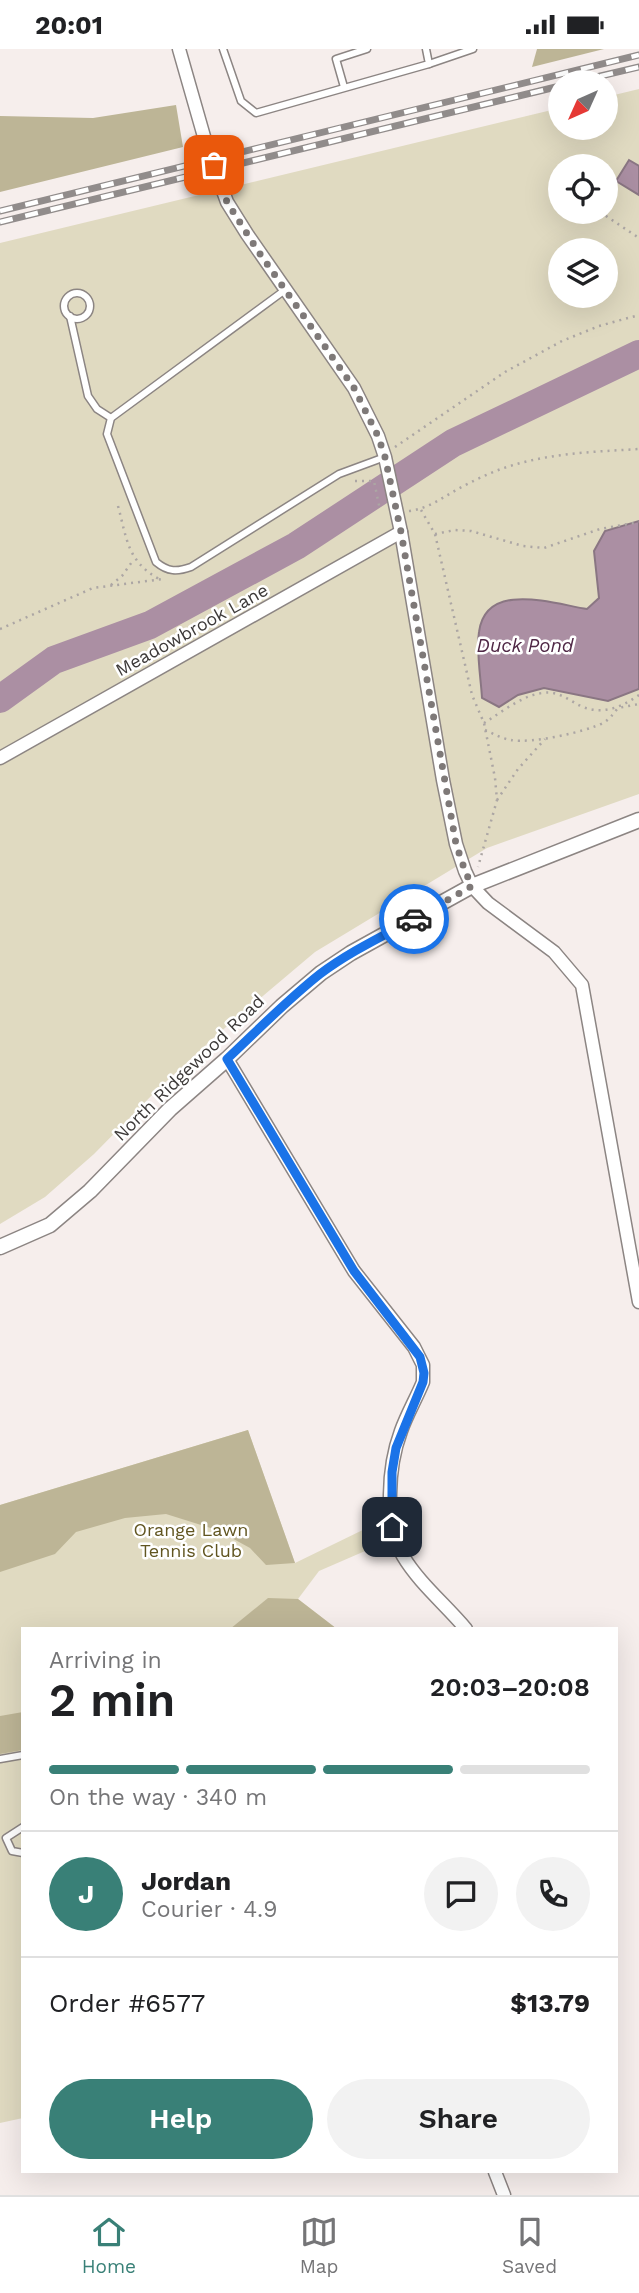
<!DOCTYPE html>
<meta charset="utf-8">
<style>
body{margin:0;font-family:"Work Sans",sans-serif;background:#f2f2f2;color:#202124;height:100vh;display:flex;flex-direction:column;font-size:26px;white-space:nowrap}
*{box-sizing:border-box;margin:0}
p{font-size:23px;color:#757577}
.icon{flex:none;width:38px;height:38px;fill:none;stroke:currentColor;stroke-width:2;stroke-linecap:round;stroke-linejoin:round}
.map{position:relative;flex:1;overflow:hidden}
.panel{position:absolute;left:21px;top:1578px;width:597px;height:546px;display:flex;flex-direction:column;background:#fff;border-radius:0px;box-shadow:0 7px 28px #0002}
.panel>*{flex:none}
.needle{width:46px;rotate:225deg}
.controls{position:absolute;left:548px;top:21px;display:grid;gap:14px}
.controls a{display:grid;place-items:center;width:70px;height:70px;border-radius:50%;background:#fff;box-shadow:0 7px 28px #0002;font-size:35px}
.pin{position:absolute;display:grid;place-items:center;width:60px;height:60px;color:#fff;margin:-30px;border-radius:14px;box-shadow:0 4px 10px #0006}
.courier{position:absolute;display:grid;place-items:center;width:70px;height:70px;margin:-35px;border:5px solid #1a73e8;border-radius:50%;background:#fff;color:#222;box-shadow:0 2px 9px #0007}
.overview em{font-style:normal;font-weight:600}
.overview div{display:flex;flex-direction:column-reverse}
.overview{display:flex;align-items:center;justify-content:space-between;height:119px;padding:0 28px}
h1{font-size:46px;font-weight:600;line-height:52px}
.bar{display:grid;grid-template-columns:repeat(4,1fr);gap:10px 7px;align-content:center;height:84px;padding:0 28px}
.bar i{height:9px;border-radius:5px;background:#e0e0e0}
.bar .current{background:#398077}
.bar p{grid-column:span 4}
.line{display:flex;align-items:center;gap:18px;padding:0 28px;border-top:2px solid #e0e0e0}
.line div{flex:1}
.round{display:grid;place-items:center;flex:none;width:74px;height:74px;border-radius:37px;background:#f2f2f2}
.cta{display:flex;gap:14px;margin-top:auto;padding:14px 28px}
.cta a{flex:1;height:80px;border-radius:42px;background:#398077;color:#fff;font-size:28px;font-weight:600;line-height:80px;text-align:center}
.cta a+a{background:#f2f2f2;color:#202124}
.status{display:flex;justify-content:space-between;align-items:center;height:49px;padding:0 35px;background:#fff;direction:ltr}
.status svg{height:19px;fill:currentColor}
.tabs{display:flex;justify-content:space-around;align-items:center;height:98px;border-top:2px solid #e0e0e0;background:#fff;font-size:19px;color:#757577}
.tabs a{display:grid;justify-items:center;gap:4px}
.tabs .current{color:#398077}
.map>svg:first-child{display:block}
.green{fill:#e0dac1;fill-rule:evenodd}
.forest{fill:#bdb596}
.water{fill:#ab8fa3;stroke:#8a7683;stroke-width:2}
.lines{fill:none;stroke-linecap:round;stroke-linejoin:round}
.river{stroke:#ab8fa3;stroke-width:28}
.service-casing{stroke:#8c8583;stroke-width:9}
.minor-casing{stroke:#8c8583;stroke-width:15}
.tertiary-casing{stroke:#8c8583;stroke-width:17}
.path{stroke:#aca6a4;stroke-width:2.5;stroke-dasharray:2 5;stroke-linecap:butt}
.service{stroke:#fff;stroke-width:6}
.minor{stroke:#fff;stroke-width:12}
.tertiary{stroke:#fff;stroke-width:14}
.rail-casing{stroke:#918c8b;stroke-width:7}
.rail{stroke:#fff;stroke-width:4.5;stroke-dasharray:13;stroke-linecap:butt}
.done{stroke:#7e7978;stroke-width:7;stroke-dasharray:0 12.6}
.route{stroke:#1a73e8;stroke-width:9}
.labels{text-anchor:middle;stroke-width:5;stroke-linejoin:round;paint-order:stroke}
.street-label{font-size:18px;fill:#3d3a39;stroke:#fff}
.park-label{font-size:18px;fill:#615520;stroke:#fff}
.water-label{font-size:19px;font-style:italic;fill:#4f2745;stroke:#fff}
</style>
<div class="status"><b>20:01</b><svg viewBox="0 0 49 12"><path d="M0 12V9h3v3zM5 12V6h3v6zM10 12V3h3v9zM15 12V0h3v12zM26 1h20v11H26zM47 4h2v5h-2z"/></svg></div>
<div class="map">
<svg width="639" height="2146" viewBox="0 0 639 2146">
<rect width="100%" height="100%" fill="#f6eeec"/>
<g class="green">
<path d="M639,40v432l-35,11 -10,19 5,47 -12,11 -55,-10 -34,108 20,-12 26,-7 64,13 31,-12v105l-152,54 -172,104 -96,81 -61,56 -64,65 -49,43 -45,27v-981l560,-135v20h46v-31zM560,117h46v46h-46zM560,201h46v46h-46z"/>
<path d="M248,1381l47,133 78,-38 -1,23 -53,23 -21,28 39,30h-314v489l-23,5v-618z"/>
</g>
<g class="forest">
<path d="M537,0h67l-72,18z"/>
<path d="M176,56l7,42 -183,45v-76l93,2z"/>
<path d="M248,1381l47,133 -29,2 -16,-17 -33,-18 -51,-16 -41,4 -49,14 -21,22 -55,18v-67z"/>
<path d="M268,1549l30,1 39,30h-107z"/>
<path d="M23,1663v38l-23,4v-38z"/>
</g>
<g class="water">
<path d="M629,111l10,6v29l-23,-14z"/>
<path d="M639,472v168l-31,12 -64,-13 -26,7 -19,12 -17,-9c-1,-19 -6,-47 -3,-66 7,-52 75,-28 108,-23l12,-11 -5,-47 11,-20z"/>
</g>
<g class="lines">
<path class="river" d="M0,650l54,-39 96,-35 146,-79 157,-103 186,-89"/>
<g class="service-casing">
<g id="service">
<path d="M223,0l18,52 15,12 173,-49 -3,-15"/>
<path d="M429,15l44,-15"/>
<path d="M344,38l-8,-28 31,-10"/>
<path d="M285,241l-174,128 -4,16 49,128c12,10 21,10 35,5l148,-93 46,-17"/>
<circle cx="77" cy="257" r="13"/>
<path d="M70,267l18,80 9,13 14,9"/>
<path d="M0,1710l23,-4"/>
<path d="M23,1778l-17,11 6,13 11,2"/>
</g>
</g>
<g class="minor-casing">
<g id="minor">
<path d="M179,0l28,98 20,55 20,32 107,154 24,48 7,21 16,75 42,248 13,64 9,27 7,15 16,17 66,49 28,33 57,317"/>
<path d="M0,709l401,-226"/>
<path d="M227,1010l127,212 60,76 9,18v17c-7,17 -16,32 -22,49 -13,35 -17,93 2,125 16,27 43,49 63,73"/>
<path d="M495,2123l9,23"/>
</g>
</g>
<g class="tertiary-casing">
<path id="tertiary" d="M0,1198l50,-22 40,-34 80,-82 57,-50 55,-53 39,-33 30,-20 121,-67 167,-66"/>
</g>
<g class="path">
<path d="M600,163l39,26"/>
<path d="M395,398l110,-75 57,-31 37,-15 40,-11"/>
<path d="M355,432h19l6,29"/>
<path d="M118,457c9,33 9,55 41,73"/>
<path d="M421,461l14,24 37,161 12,28 11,55 2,22 -19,67"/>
<path d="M409,462c18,-2 33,-13 49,-22 13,-7 29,-15 43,-20 45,-16 91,-17 138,-20"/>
<path d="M435,485l20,-4 16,1 52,15 21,2 56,-19 39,-7"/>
<path d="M111,536l11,-9 12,-17"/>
<path d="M0,580l93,-41 70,-9"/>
<path d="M484,674c18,-11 37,-27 58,-30 17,-3 27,8 41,14 20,8 39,0 56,-12"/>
<path d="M485,681c9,4 18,9 26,10 20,4 74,-8 92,-17 7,-4 10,-9 15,-15l21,-4"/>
<path d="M497,751l21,-31 27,-30"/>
</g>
<use href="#service" class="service"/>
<use href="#minor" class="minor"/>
<use href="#tertiary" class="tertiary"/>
<g class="rail-casing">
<g id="rail">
<path d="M575,33l64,-15"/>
<path d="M0,162l639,-156"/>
<path d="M0,173l560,-136"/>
</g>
</g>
<use href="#rail" class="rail"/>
</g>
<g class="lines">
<path class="done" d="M214,116l13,37 31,49 96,137 24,48 7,21 16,75 55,312 9,27 7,15 -58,33"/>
<path class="route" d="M392,1478v-55l4,-24 27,-66 1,-9 -4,-16 -66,-86 -127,-212c31,-29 60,-59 93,-85 29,-22 63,-38 94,-55"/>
</g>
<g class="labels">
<g class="street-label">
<text transform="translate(192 581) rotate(-29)" y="6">Meadowbrook Lane</text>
<text transform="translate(189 1019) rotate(-44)" y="6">North Ridgewood Road</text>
</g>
<g class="park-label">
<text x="191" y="1487">Orange Lawn<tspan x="191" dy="21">Tennis Club</tspan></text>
</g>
<g class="water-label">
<text x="525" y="603">Duck Pond</text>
</g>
</g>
</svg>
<div class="controls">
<a><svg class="needle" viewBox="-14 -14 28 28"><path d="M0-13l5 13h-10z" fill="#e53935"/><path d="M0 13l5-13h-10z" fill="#757577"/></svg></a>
<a><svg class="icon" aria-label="locate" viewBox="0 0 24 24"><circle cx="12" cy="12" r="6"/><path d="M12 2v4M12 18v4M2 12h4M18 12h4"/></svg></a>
<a><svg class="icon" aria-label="layers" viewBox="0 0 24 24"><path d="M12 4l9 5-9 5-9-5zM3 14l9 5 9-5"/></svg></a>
</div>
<div class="pin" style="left:214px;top:116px;background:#ea580c"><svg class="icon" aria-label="bag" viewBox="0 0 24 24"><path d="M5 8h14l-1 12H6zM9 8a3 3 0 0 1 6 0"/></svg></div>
<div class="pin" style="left:392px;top:1478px;background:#1f2937"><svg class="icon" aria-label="home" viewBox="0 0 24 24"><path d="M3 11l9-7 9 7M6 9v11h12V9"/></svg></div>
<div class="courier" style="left:414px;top:870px"><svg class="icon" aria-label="car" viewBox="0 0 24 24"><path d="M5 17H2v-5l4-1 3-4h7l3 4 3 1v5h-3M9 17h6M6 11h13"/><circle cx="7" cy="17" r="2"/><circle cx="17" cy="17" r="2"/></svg></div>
<section class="panel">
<div class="overview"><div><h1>2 min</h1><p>Arriving in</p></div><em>20:03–20:08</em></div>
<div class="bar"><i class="current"></i><i class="current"></i><i class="current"></i><i></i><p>On the way · 340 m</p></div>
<div class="line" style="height:126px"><b class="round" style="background:#398077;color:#fff">J</b><div><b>Jordan</b><p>Courier · 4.9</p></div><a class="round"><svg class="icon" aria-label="chat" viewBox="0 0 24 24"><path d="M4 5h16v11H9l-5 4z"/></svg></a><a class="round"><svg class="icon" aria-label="phone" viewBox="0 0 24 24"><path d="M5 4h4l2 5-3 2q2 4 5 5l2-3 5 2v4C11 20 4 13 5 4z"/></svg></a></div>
<div class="line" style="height:91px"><div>Order #6577</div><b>$13.79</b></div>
<div class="cta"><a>Help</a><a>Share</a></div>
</section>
</div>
<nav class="tabs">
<a class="current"><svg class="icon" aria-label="home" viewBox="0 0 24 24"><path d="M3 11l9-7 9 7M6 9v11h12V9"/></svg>Home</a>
<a><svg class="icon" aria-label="map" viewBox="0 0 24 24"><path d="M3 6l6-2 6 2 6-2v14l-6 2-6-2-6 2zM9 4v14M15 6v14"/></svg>Map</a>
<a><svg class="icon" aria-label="saved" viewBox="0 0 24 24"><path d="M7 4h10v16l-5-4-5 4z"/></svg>Saved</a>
</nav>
